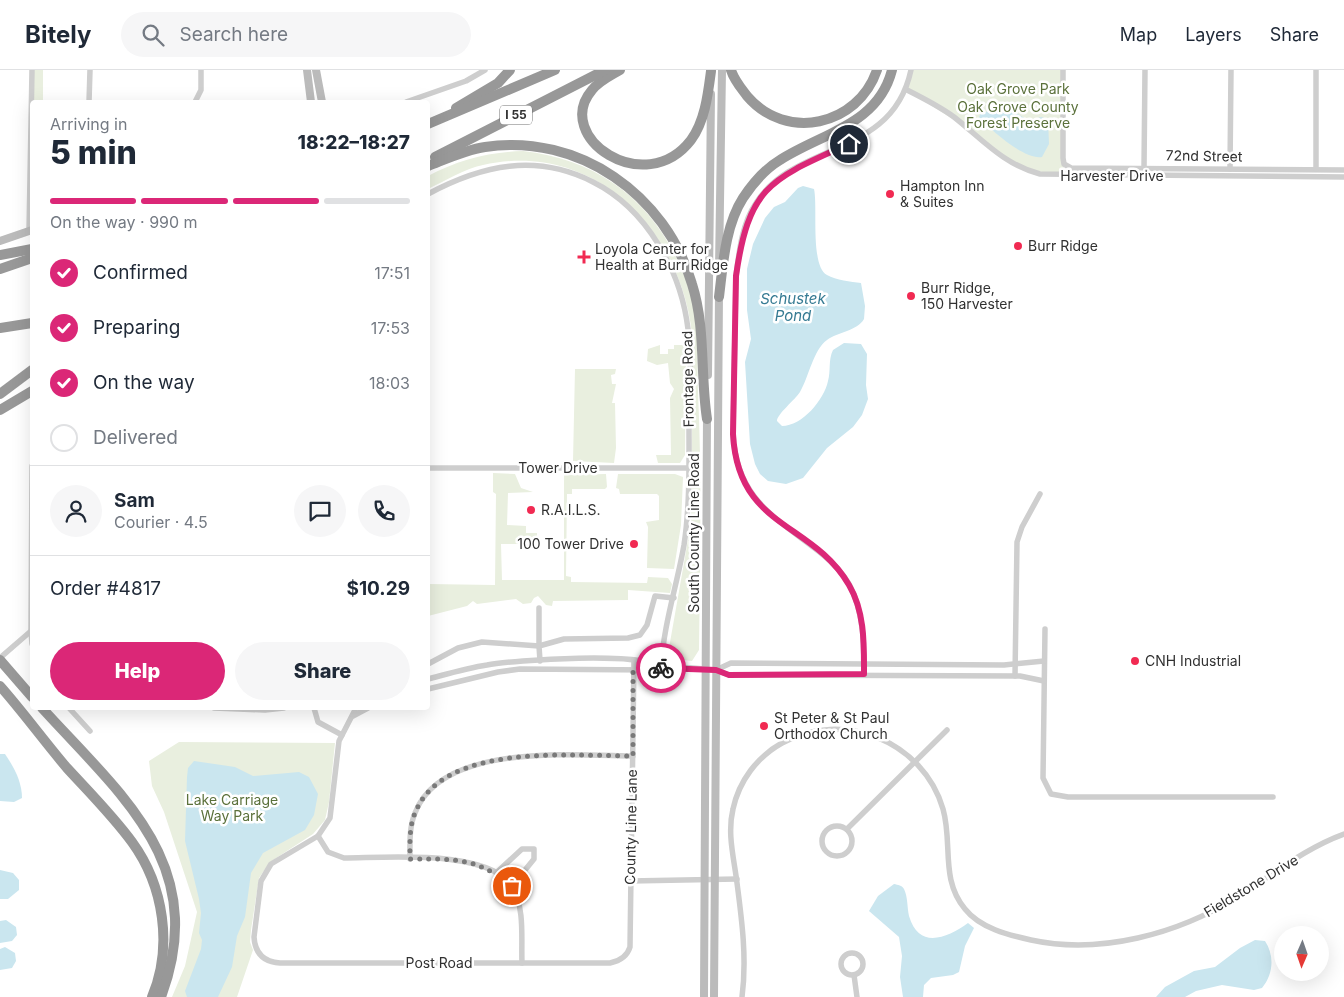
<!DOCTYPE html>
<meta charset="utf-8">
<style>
body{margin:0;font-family:Inter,sans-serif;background:#f6f6f7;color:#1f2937;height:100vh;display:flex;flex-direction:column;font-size:19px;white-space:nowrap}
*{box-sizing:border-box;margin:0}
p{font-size:16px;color:#747a83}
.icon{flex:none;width:28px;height:28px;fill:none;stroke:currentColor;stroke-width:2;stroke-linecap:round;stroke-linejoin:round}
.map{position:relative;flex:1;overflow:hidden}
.drawer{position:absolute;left:30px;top:30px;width:400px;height:610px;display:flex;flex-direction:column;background:#fff;border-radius:5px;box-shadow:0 5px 20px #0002}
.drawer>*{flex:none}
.needle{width:32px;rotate:182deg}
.buttons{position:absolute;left:1274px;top:856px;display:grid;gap:10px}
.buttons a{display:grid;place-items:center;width:55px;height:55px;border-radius:50%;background:#fff;box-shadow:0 5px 20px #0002;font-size:25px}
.pin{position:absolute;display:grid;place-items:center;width:42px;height:42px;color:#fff;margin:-21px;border:2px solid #fff;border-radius:50%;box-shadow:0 1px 5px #0007}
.courier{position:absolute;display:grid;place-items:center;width:50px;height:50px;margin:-25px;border:4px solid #db2777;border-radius:50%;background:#fff;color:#222;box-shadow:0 1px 6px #0007}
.summary em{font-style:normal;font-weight:800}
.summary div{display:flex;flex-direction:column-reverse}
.summary{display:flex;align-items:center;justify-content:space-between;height:85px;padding:0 20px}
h1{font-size:32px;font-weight:800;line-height:38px}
.bar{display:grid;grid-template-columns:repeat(4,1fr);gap:8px 5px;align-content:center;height:60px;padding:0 20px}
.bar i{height:6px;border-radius:4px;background:#e0e1e3}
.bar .selected{background:#db2777}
.bar p{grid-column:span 4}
.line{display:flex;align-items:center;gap:12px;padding:0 20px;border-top:1px solid #e0e1e3}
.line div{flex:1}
.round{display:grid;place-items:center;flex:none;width:52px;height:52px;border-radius:26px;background:#f6f6f7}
ol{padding:0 20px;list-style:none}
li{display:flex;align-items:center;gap:15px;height:55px}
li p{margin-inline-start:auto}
li .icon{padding:5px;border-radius:50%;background:#db2777;color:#fff;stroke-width:4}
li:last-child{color:#747a83}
li i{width:28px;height:28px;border:2px solid #e0e1e3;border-radius:50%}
.button{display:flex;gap:10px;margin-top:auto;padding:10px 20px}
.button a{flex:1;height:58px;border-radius:30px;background:#db2777;color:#fff;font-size:20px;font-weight:800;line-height:58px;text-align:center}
.button a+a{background:#f6f6f7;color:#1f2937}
header{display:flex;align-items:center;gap:30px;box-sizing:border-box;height:70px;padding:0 25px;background:#fff;border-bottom:1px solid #e0e1e3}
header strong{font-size:24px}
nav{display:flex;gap:28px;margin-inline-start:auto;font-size:18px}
.search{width:350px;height:45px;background:#f6f6f7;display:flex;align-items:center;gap:12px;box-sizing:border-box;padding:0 18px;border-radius:28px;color:#747a83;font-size:19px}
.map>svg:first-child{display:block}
.green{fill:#e9efdf}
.water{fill:#cae6ef}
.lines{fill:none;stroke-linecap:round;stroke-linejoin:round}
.street{stroke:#cecece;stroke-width:5.5}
.secondary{stroke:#bbb;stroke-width:8}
.highway{stroke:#989898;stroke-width:10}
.done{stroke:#797979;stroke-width:5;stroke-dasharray:0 9}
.route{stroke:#db2777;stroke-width:6}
.poi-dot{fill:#f12a52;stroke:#fff;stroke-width:2}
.labels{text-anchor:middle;stroke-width:5;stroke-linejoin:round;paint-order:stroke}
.shield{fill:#fff;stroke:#6f6f6f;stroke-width:1}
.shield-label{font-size:12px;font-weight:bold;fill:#313131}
.park-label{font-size:14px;fill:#5b713b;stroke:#fff}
.street-label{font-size:14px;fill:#313131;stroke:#fff}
.poi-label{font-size:14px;fill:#313131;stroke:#fff;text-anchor:start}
.water-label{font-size:15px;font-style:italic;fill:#367b93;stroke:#fff}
</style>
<header>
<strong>Bitely</strong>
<div class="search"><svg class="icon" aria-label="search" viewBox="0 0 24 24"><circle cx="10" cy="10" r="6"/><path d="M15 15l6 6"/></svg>Search here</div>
<nav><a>Map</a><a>Layers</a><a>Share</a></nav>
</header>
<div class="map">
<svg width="1344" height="927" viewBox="0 0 1344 927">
<rect width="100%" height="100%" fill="#fff"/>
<g class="green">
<rect x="34" y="0" width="9" height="32"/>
<path d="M911,0h152l1,105 -43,-6 -56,-42 -58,-37z"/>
<path d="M523,81c70,8 123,44 154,108 5,12 13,26 16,39 6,30 4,63 5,94 4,86 2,172 1,258l-7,11 -17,-2 -6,-11 22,-125 2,-176c-5,-109 -94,-208 -210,-182 -19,4 -38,16 -55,24v-13c30,-16 61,-24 95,-25z"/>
<path d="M660,275v9h8v-5h6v-4h9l3,6 -1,104 -5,8h-22l-2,-8h15l-1,-57 4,-9 -4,-6 -2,-20 -11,2 -10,-4 1,-12z"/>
<path d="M575,299h41l-1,5 -4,1 1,9h4l-4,19h3l1,45 -2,15 -41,-2z"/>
<path d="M493,403l22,1 6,14 12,4 -25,1 -1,32 19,1v7h11v11h-36l1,36h62v-105l42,-1 1,13 -2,2h-33v5h-5l-1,82 5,1v5l76,1 1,-6 20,1 4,6 -2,9 -42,-3v10l-75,1 -1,5 -6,-1 -8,-9 -4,2 -3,5 -8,1 -7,-5 -39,5 -4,-3 -6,5 -39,10v5v-37l67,1 1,-91 -3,-2z"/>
<path d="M618,404h57l8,3 -2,48 -7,44 -27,-1 1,-41 -2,-5 13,-2v-24l-2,-2h-37l-1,-5 -3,-1z"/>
<path d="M179,672l156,1 -6,59 -4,18 -12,14 -43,28 -11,16 -8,52 -1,12 3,8 -16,47h-65l13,-31 12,-54 -33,-100 -12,-26 -3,-25z"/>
</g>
<g class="water">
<path d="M1002,38l8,1 19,12 12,-4 7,2 1,25 -7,13c-18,3 -51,-27 -63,-40l2,-4z"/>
<path d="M803,116l11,3c4,18 -4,77 13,86 9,5 24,7 34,8l4,23 -1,13c-7,12 -26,13 -37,21 -14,10 -18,37 -27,52 -5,8 -23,22 -23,29l5,5c20,0 42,-26 46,-45 3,-10 0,-21 5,-31l11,-7 17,1 6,10 -1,31 2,14 -6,16 -9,12 -26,21 -24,30 -17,6 -18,-3 -8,-7 -5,-10 -5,-20 -5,-82 6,-23 -4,-29v-41l6,-25 12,-26 9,-11 11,-5 13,-14z"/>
<path d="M0,684h5c9,13 17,28 17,44l-8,4 -14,-1z"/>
<path d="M194,691l41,6 18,9 46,-4 10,5 9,17 -4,21 -9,15 -42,23 -12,20 -6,44 -8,19 -5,31 -14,30h-31l-2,-6 16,-42 1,-9 -3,-7 2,-20 -2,-14 -14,-58 2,-64 1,-9z"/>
<path d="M0,800l13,3 6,7v10l-11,9h-8z"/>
<path d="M894,814c4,1 8,1 10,5 4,8 3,19 5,27 10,34 38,22 59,7l6,5 -9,18 -6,26 -6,3 -22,3 -7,7 -1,12h-20l-3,-20 2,-21 -3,-19 -30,-26 9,-15z"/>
<path d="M6,850l10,7 1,8 -5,6 -12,2v-22z"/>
<path d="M1255,870l10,1c10,15 8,34 -3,47l-8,2 -32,-5 -26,6 -11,6h-29l9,-10 29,-16 21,-4 25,-19z"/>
<path d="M5,877l10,6 1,8 -4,7 -12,2v-21z"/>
</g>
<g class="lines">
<g class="street">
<path d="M1063,0v88l1,6 7,4 273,2"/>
<path d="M907,20c16,8 32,16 47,27 28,22 50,48 86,57l304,3"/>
<path d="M89,32l1,-32"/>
<path d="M195,32l6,-12v-20"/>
<path d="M406,32l60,-21 19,-11"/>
<path d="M1144,98l1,-98"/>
<path d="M1230,99l1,-99"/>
<path d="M1316,99v-99"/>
<path d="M428,124c54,-29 108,-41 165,-12 54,27 88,89 95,147 4,31 2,64 1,95 0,40 1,81 -5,121 -7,40 -21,82 -23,123"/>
<path d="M29,161l3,-161"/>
<path d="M32,396l-1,165 1,13"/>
<path d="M428,398h261"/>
<path d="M1045,559l-2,149 8,16 17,3h205"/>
<path d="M0,588l31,-27"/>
<path d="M540,591l-1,-15 25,-7 64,-1 12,-3 7,-10 8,-29 19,2"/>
<path d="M428,594l30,-16 24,-6 57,4v-38"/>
<path d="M716,600l15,-7 273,2 40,-4"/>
<path d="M864,604c0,-29 0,-59 -13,-86 -8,-17 -23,-30 -38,-41 -44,-33 -77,-53 -80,-113l3,-158c3,-24 6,-53 20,-73 40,-63 136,-44 155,-133"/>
<path d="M1015,606l2,-134 5,-15 18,-33"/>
<path d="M428,609c19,-5 39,-11 59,-14 25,-5 161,-14 174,3"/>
<path d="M428,619l70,-17 22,-3 132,1c22,-4 55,-4 77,5l291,1 24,5"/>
<path d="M69,638l21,23"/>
<path d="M214,638l51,2 19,-2"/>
<path d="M314,638l4,14 24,13"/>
<path d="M356,638l-17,33 -9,77 -12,18 -47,28 -10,17 -7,56c1,17 10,25 26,26h330c10,-2 17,-6 20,-16l4,-287"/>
<path d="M353,646l15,-8"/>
<circle cx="837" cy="771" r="15"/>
<path d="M847,759l100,-99"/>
<path d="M318,766l10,16 16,6c40,0 147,-10 169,30 12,22 8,51 9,75"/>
<path d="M410,789c0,-15 -1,-32 5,-46 27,-70 156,-58 218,-57"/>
<path d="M496,803l26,-24h12v10l-22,27"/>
<path d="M630,811l107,-2"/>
<circle cx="852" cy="894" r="11"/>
<path d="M854,905l3,22"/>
<path d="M742,927c5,-38 0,-76 -5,-114 -3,-25 -10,-49 -4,-74 6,-28 24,-52 49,-66 61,-34 141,-2 161,66 10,35 -3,70 22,100 15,19 43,26 66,31 69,15 147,-6 206,-43 34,-21 68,-49 107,-63"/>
</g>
<g class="secondary">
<path d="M307,0l4,32"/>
<path d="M316,0l6,32"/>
<path d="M0,171l32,-11"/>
<path d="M719,198l3,-198"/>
<path d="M708,305l3,-281"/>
<path d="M704,927l3,-583"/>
<path d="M714,927l5,-705"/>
</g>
<g class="highway">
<path d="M620,0c-10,6 -21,11 -28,20 -40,47 53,110 99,50 14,-19 17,-46 20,-69"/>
<path d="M731,0c3,10 10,18 16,26 39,46 111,30 130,-26"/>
<path d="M456,38l42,-25 12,-13"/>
<path d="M428,54l127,-54"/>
<path d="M435,87l170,-87"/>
<path d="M428,96c18,-7 37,-16 57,-19 94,-14 181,48 207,137 14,44 8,90 15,135"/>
<path d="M0,185l32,-6"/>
<path d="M0,199l32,-11"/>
<path d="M719,227c4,-32 6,-71 24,-99 10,-15 22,-29 37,-38 42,-27 98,-35 112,-90"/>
<path d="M0,258l32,-5"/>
<path d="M0,324l32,-24"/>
<path d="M0,340l32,-19"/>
<path d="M0,590l32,37"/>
<path d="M0,616c23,26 44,55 67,82 22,24 46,48 65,74 32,44 41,105 20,155"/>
<path d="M42,638c80,88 168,157 119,289"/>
</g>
</g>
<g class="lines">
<path class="done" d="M512,816c-36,-29 -57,-27 -102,-27 0,-15 -1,-32 5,-46 28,-71 156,-57 218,-57v-86h19l9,-2"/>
<path class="route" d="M661,598l55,2 13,5 135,-1c0,-29 1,-62 -15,-89 -37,-64 -111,-56 -116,-151l3,-158c13,-91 35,-97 113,-132"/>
</g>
<g class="poi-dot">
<circle cx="890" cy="124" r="5"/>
<circle cx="1018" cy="176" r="5"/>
<path d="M581.5 179.5h5v5h5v5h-5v5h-5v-5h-5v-5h5z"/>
<circle cx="911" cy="226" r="5"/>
<circle cx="531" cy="440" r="5"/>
<circle cx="634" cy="474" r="5"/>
<circle cx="1135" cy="591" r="5"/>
<circle cx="764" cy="656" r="5"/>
</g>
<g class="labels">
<rect class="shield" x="500" y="35.5" width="32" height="19" rx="4"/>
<g class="shield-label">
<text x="516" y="49">I 55</text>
</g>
<g class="park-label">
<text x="1018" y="24">Oak Grove Park</text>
<text x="1018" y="42">Oak Grove County<tspan x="1018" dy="16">Forest Preserve</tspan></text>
<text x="232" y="735">Lake Carriage<tspan x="232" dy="16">Way Park</tspan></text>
</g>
<g class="street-label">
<text transform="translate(1204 86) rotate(1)" y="5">72nd Street</text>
<text x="1112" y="111">Harvester Drive</text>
<text transform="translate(688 309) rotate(-91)" y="5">Frontage Road</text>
<text x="558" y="403">Tower Drive</text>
<text transform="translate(694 463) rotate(-90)" y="5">South County Line Road</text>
<text transform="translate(631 757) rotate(-89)" y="5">County Line Lane</text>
<text transform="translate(1251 816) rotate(-31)" y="5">Fieldstone Drive</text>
<text x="439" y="898">Post Road</text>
</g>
<g class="poi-label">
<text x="900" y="121">Hampton Inn<tspan x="900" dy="16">&amp; Suites</tspan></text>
<text x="1028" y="181">Burr Ridge</text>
<text x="595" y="184">Loyola Center for<tspan x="595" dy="16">Health at Burr Ridge</tspan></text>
<text x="921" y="223">Burr Ridge,<tspan x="921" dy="16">150 Harvester</tspan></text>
<text x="541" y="445">R.A.I.L.S.</text>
<text x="624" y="479" text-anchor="end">100 Tower Drive</text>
<text x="1145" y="596">CNH Industrial</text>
<text x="774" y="653">St Peter &amp; St Paul<tspan x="774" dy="16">Orthodox Church</tspan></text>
</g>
<g class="water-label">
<text x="793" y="234">Schustek<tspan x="793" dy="17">Pond</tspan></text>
</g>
</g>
</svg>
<div class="buttons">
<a><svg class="needle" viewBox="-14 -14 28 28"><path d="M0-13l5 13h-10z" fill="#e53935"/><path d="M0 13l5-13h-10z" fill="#747a83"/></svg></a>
</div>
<div class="pin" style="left:512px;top:816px;background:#ea580c"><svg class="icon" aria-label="bag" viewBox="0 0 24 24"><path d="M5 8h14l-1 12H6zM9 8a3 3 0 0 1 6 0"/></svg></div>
<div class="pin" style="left:849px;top:74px;background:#1f2937"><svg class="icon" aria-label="home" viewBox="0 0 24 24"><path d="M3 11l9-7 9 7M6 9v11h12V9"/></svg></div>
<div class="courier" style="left:661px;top:598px"><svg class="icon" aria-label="bike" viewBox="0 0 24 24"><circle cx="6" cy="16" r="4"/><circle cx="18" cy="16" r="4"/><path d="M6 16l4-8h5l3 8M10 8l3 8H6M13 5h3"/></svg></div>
<section class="drawer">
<div class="summary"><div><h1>5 min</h1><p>Arriving in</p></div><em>18:22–18:27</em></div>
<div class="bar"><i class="selected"></i><i class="selected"></i><i class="selected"></i><i></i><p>On the way · 990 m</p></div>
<ol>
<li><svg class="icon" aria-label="check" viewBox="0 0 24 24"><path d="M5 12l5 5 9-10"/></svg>Confirmed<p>17:51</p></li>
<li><svg class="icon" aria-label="check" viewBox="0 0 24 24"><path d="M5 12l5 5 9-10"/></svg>Preparing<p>17:53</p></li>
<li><svg class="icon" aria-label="check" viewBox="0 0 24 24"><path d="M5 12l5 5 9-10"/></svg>On the way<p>18:03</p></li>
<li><i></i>Delivered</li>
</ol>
<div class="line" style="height:90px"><a class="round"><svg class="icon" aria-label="person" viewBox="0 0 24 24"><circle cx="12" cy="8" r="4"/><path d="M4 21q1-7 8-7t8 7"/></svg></a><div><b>Sam</b><p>Courier · 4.5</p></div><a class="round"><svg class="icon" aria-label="chat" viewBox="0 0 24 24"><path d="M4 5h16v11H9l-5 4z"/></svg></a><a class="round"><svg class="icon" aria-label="phone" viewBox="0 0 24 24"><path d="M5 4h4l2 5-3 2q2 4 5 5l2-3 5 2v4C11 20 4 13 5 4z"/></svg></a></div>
<div class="line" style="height:65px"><div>Order #4817</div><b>$10.29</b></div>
<div class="button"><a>Help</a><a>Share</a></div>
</section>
</div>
